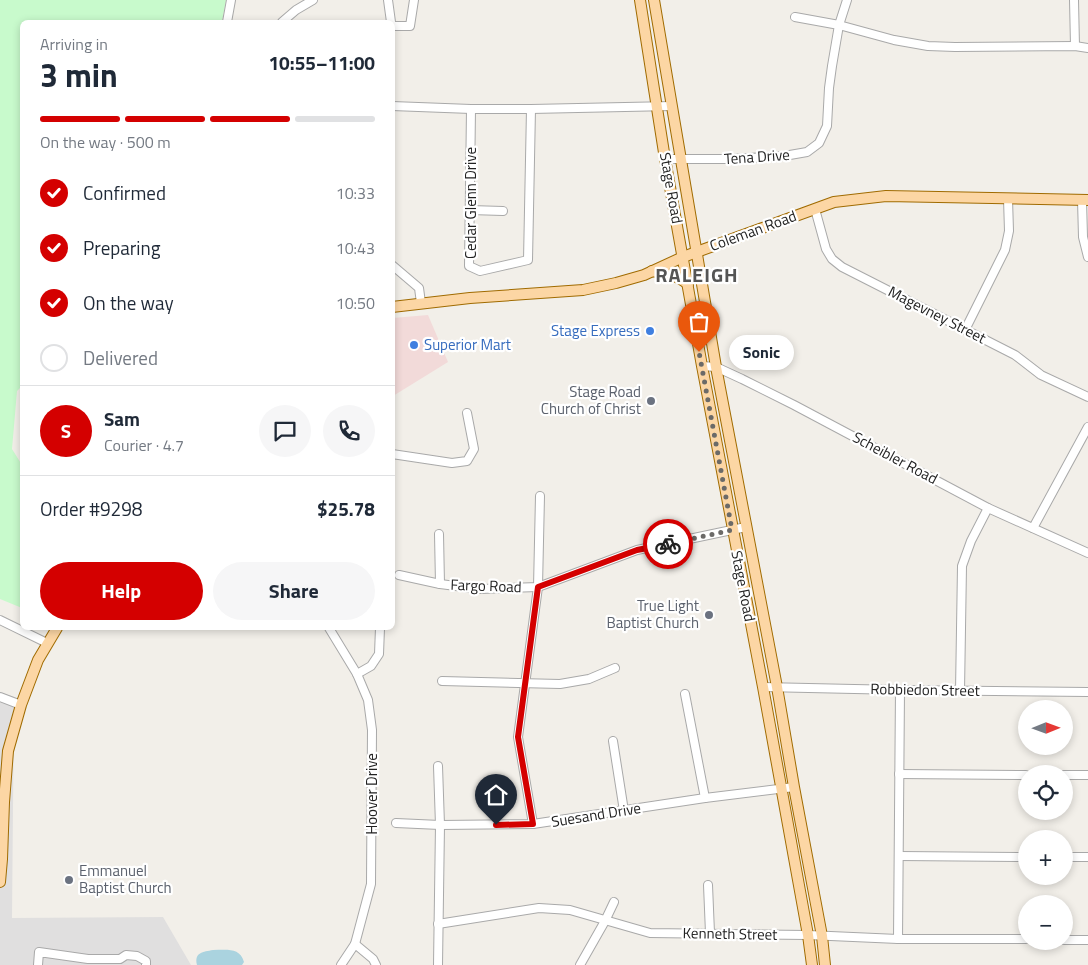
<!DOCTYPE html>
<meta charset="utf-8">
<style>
body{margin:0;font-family:"Titillium Web",sans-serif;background:#f6f6f7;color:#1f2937;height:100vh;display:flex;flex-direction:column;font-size:19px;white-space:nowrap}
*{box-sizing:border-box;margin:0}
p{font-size:16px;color:#747a83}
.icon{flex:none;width:28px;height:28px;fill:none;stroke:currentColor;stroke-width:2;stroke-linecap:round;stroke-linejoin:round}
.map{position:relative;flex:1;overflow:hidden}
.side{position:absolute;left:20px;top:20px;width:375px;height:610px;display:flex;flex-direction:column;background:#fff;border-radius:8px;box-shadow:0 2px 8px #0003}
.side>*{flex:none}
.needle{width:32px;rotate:89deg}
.tools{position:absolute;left:1018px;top:700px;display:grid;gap:10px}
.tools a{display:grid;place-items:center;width:55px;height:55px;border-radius:50%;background:#fff;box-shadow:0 2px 8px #0003;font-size:25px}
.pin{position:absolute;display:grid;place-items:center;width:42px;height:42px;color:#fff;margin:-51px -21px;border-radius:50% 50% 50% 0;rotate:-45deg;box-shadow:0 0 5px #0007}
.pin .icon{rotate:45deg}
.courier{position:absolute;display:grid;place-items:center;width:50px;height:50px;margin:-25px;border:4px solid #d40000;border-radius:50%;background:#fff;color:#222;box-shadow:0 1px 6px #0007}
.bubble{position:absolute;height:35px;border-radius:18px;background:#fff;box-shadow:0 2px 8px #0003;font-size:16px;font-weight:700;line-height:35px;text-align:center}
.overview em{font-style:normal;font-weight:700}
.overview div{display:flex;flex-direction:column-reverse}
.overview{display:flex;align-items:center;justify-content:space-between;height:85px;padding:0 20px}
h1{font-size:32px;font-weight:700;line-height:38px}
.bar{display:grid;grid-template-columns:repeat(4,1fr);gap:8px 5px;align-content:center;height:60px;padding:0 20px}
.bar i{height:6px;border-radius:4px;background:#e0e1e3}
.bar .active{background:#d40000}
.bar p{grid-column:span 4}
.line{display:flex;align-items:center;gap:12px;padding:0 20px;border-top:1px solid #e0e1e3}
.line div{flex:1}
.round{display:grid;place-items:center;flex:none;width:52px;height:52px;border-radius:26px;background:#f6f6f7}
ol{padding:0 20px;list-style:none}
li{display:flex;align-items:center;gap:15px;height:55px}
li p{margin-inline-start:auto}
li .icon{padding:5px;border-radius:50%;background:#d40000;color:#fff;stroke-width:4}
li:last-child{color:#747a83}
li i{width:28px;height:28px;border:2px solid #e0e1e3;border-radius:50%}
.action{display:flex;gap:10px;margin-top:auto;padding:10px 20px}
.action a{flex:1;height:58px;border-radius:30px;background:#d40000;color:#fff;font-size:20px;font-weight:700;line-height:58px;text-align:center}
.action a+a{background:#f6f6f7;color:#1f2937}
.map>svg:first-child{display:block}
.residential{fill:#e0dfdf}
.commercial{fill:#f2dad9}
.park{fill:#c8facc}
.water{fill:#aad3df}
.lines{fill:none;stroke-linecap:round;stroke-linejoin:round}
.minor-casing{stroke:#a9a9a9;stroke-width:10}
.major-casing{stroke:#a06b00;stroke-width:12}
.minor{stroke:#fff;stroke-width:8}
.major{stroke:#fcd6a4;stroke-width:10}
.done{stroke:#6b6a68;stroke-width:5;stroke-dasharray:0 9}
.route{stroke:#d40000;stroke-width:6}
.shop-dot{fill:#3f7fe0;stroke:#fff;stroke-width:2}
.worship-dot{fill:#6b7280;stroke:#fff;stroke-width:2}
.labels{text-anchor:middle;stroke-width:4.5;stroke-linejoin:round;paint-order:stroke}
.street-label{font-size:15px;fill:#222;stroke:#fff}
.shop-label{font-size:15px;fill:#366cbe;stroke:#fff;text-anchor:end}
.worship-label{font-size:15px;fill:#5b616d;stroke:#fff;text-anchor:end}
.district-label{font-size:20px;font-weight:bold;letter-spacing:1px;fill:#555;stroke:#fff}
</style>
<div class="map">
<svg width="1088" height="965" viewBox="0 0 1088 965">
<rect width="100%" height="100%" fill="#f2efe9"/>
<path class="residential" d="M0,692l14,5 -2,221 151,-1 28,48h-191z"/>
<path class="commercial" d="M428,315l20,47 -55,34v-78z"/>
<path class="park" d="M0,0h226l-4,22h-200v364l-5,5 -5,58 10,16v143l-22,-9z"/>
<path class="water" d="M213,950c13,0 27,-3 31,12l-2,3h-45c-3,-13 6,-13 16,-15z"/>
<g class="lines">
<g class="minor-casing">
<g id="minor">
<path d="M388,0l3,22"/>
<path d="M1074,0l1,46"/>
<path d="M795,17l44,8 55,15 34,6 27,1 120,-1 13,2"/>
<path d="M227,22l4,-22"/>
<path d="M282,22l14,-12 17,-10"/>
<path d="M392,26h18l4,-26"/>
<path d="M392,106l79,3h60l141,-3"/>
<path d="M471,109l-2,157 11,5 48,-11 3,-151"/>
<path d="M665,159h66l53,-3 23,-4 12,-9 8,-17 2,-38 3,-22 7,-41 8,-25"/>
<path d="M1082,200l1,37 5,20"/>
<path d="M815,209l11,40 6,10 10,8 173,88 26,20 47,22"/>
<path d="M470,210l33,1"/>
<path d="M392,265l27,23 2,15"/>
<path d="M965,330l40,-80 4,-19 -1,-32"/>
<path d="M702,366l14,1 26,12 52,26 194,103 100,45"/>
<path d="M392,454l60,9 15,-2 7,-12 -7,-36"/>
<path d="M1033,528l55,-101"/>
<path d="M439,534l1,50"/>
<path d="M399,575l41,9 40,5 58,-2 99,-37 109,-23"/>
<path d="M0,620l47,23"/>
<path d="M329,628l28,46 11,26 4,30 -1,154 -16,60 -14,21"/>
<path d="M357,674l14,-8 8,-12 1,-26"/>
<path d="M442,681l118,3 29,-5 26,-11"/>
<path d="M763,687l137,3 188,2"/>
<path d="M960,691l2,-125 9,-25 17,-33"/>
<path d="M685,694l20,104"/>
<path d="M0,697l21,8"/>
<path d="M613,741l11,70"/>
<path d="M438,766l2,59 -2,140"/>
<path d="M899,774l127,1"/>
<path d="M1064,775h24"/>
<path d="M396,823l44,2 93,-1 172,-26 89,-11"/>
<path d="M533,824l-15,-87 20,-150 2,-91"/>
<path d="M899,856l127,1"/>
<path d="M1064,857h24"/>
<path d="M708,885l2,48"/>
<path d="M438,924l101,-16 31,2 80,23 158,2 90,4h128"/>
<path d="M898,939l2,-249"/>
<path d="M1064,940h24"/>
<path d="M355,944l18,15 3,6"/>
<path d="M38,965l1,-13 49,7h32l6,-4 11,1 9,5v4"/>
<path d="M580,965l25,-44 9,-19"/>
</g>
</g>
<g class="major-casing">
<g id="major">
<path d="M640,0l25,159 37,207 61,321 45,248 4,30"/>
<path d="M654,0l62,367 61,320 17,100 28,149 3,29"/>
<path d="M652,271c15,3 24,3 36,13"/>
<path d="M392,307l78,-9 113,-8 33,-7 28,-8 39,-18 151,-55 52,-6 202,4"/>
<path d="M0,882l2,-23 2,-57 4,-51 13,-46 17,-45 19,-32"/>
</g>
</g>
<use href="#minor" class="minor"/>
<use href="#major" class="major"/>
</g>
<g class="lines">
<path class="done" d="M668,544l64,-14 -33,-178"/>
<path class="route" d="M496,825l37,-1 -15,-87 20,-150 99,-37 31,-6"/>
</g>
<g class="shop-dot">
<circle cx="650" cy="331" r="5"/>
<circle cx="414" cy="345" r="5"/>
</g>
<g class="worship-dot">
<circle cx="651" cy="401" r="5"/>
<circle cx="709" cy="615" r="5"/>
<circle cx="69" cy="880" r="5"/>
</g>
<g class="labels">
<g class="street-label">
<text transform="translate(757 157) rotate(-4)" y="5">Tena Drive</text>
<text transform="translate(671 188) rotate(80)" y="5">Stage Road</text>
<text transform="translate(471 203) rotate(-90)" y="5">Cedar Glenn Drive</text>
<text transform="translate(753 231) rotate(-20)" y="5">Coleman Road</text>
<text transform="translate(937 315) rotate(27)" y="5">Magevney Street</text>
<text transform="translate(895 458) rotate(28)" y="5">Scheibler Road</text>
<text transform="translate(486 586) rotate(2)" y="5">Fargo Road</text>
<text transform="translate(743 586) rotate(79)" y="5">Stage Road</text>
<text transform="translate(925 690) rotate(1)" y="5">Robbiedon Street</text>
<text transform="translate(372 794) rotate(-90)" y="5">Hoover Drive</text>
<text transform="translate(596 815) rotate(-9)" y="5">Suesand Drive</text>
<text transform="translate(730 934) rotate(1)" y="5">Kenneth Street</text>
</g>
<g class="shop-label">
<text x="640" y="336">Stage Express</text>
<text x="424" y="350" text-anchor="start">Superior Mart</text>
</g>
<g class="worship-label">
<text x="641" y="397">Stage Road<tspan x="641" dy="17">Church of Christ</tspan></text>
<text x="699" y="611">True Light<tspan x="699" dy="17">Baptist Church</tspan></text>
<text x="79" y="876" text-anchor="start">Emmanuel<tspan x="79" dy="17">Baptist Church</tspan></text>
</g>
<g class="district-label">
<text x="697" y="282">RALEIGH</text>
</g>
</g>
</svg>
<div class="tools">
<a><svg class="needle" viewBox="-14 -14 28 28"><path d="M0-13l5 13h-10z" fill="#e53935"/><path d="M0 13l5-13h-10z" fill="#747a83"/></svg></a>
<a><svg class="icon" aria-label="locate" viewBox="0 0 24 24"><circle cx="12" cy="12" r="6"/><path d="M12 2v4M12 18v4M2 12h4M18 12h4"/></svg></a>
<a>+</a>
<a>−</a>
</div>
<div class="pin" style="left:699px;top:352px;background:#ea580c"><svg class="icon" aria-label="bag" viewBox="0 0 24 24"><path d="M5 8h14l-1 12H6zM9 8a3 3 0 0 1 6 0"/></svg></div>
<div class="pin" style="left:496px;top:825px;background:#1f2937"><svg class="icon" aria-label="home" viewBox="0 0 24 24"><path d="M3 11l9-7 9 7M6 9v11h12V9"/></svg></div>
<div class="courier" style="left:668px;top:544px"><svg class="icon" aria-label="bike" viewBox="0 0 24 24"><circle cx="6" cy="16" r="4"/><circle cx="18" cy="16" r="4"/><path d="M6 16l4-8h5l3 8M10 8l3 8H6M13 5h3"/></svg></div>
<div class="bubble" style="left:729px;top:335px;width:65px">Sonic</div>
<section class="side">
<div class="overview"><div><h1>3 min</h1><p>Arriving in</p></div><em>10:55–11:00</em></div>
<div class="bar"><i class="active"></i><i class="active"></i><i class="active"></i><i></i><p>On the way · 500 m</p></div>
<ol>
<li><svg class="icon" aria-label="check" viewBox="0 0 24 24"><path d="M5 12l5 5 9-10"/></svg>Confirmed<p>10:33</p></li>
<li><svg class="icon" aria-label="check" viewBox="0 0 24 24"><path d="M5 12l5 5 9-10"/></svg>Preparing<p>10:43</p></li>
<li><svg class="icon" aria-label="check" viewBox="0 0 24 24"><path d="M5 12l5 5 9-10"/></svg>On the way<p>10:50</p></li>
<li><i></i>Delivered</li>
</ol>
<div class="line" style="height:90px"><b class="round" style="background:#d40000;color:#fff">S</b><div><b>Sam</b><p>Courier · 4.7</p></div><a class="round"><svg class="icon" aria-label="chat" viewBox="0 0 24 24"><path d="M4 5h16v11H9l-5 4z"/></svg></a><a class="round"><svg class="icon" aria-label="phone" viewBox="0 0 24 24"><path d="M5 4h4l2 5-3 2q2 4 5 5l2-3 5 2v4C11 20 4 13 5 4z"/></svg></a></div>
<div class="line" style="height:65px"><div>Order #9298</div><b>$25.78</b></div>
<div class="action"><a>Help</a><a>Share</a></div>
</section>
</div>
